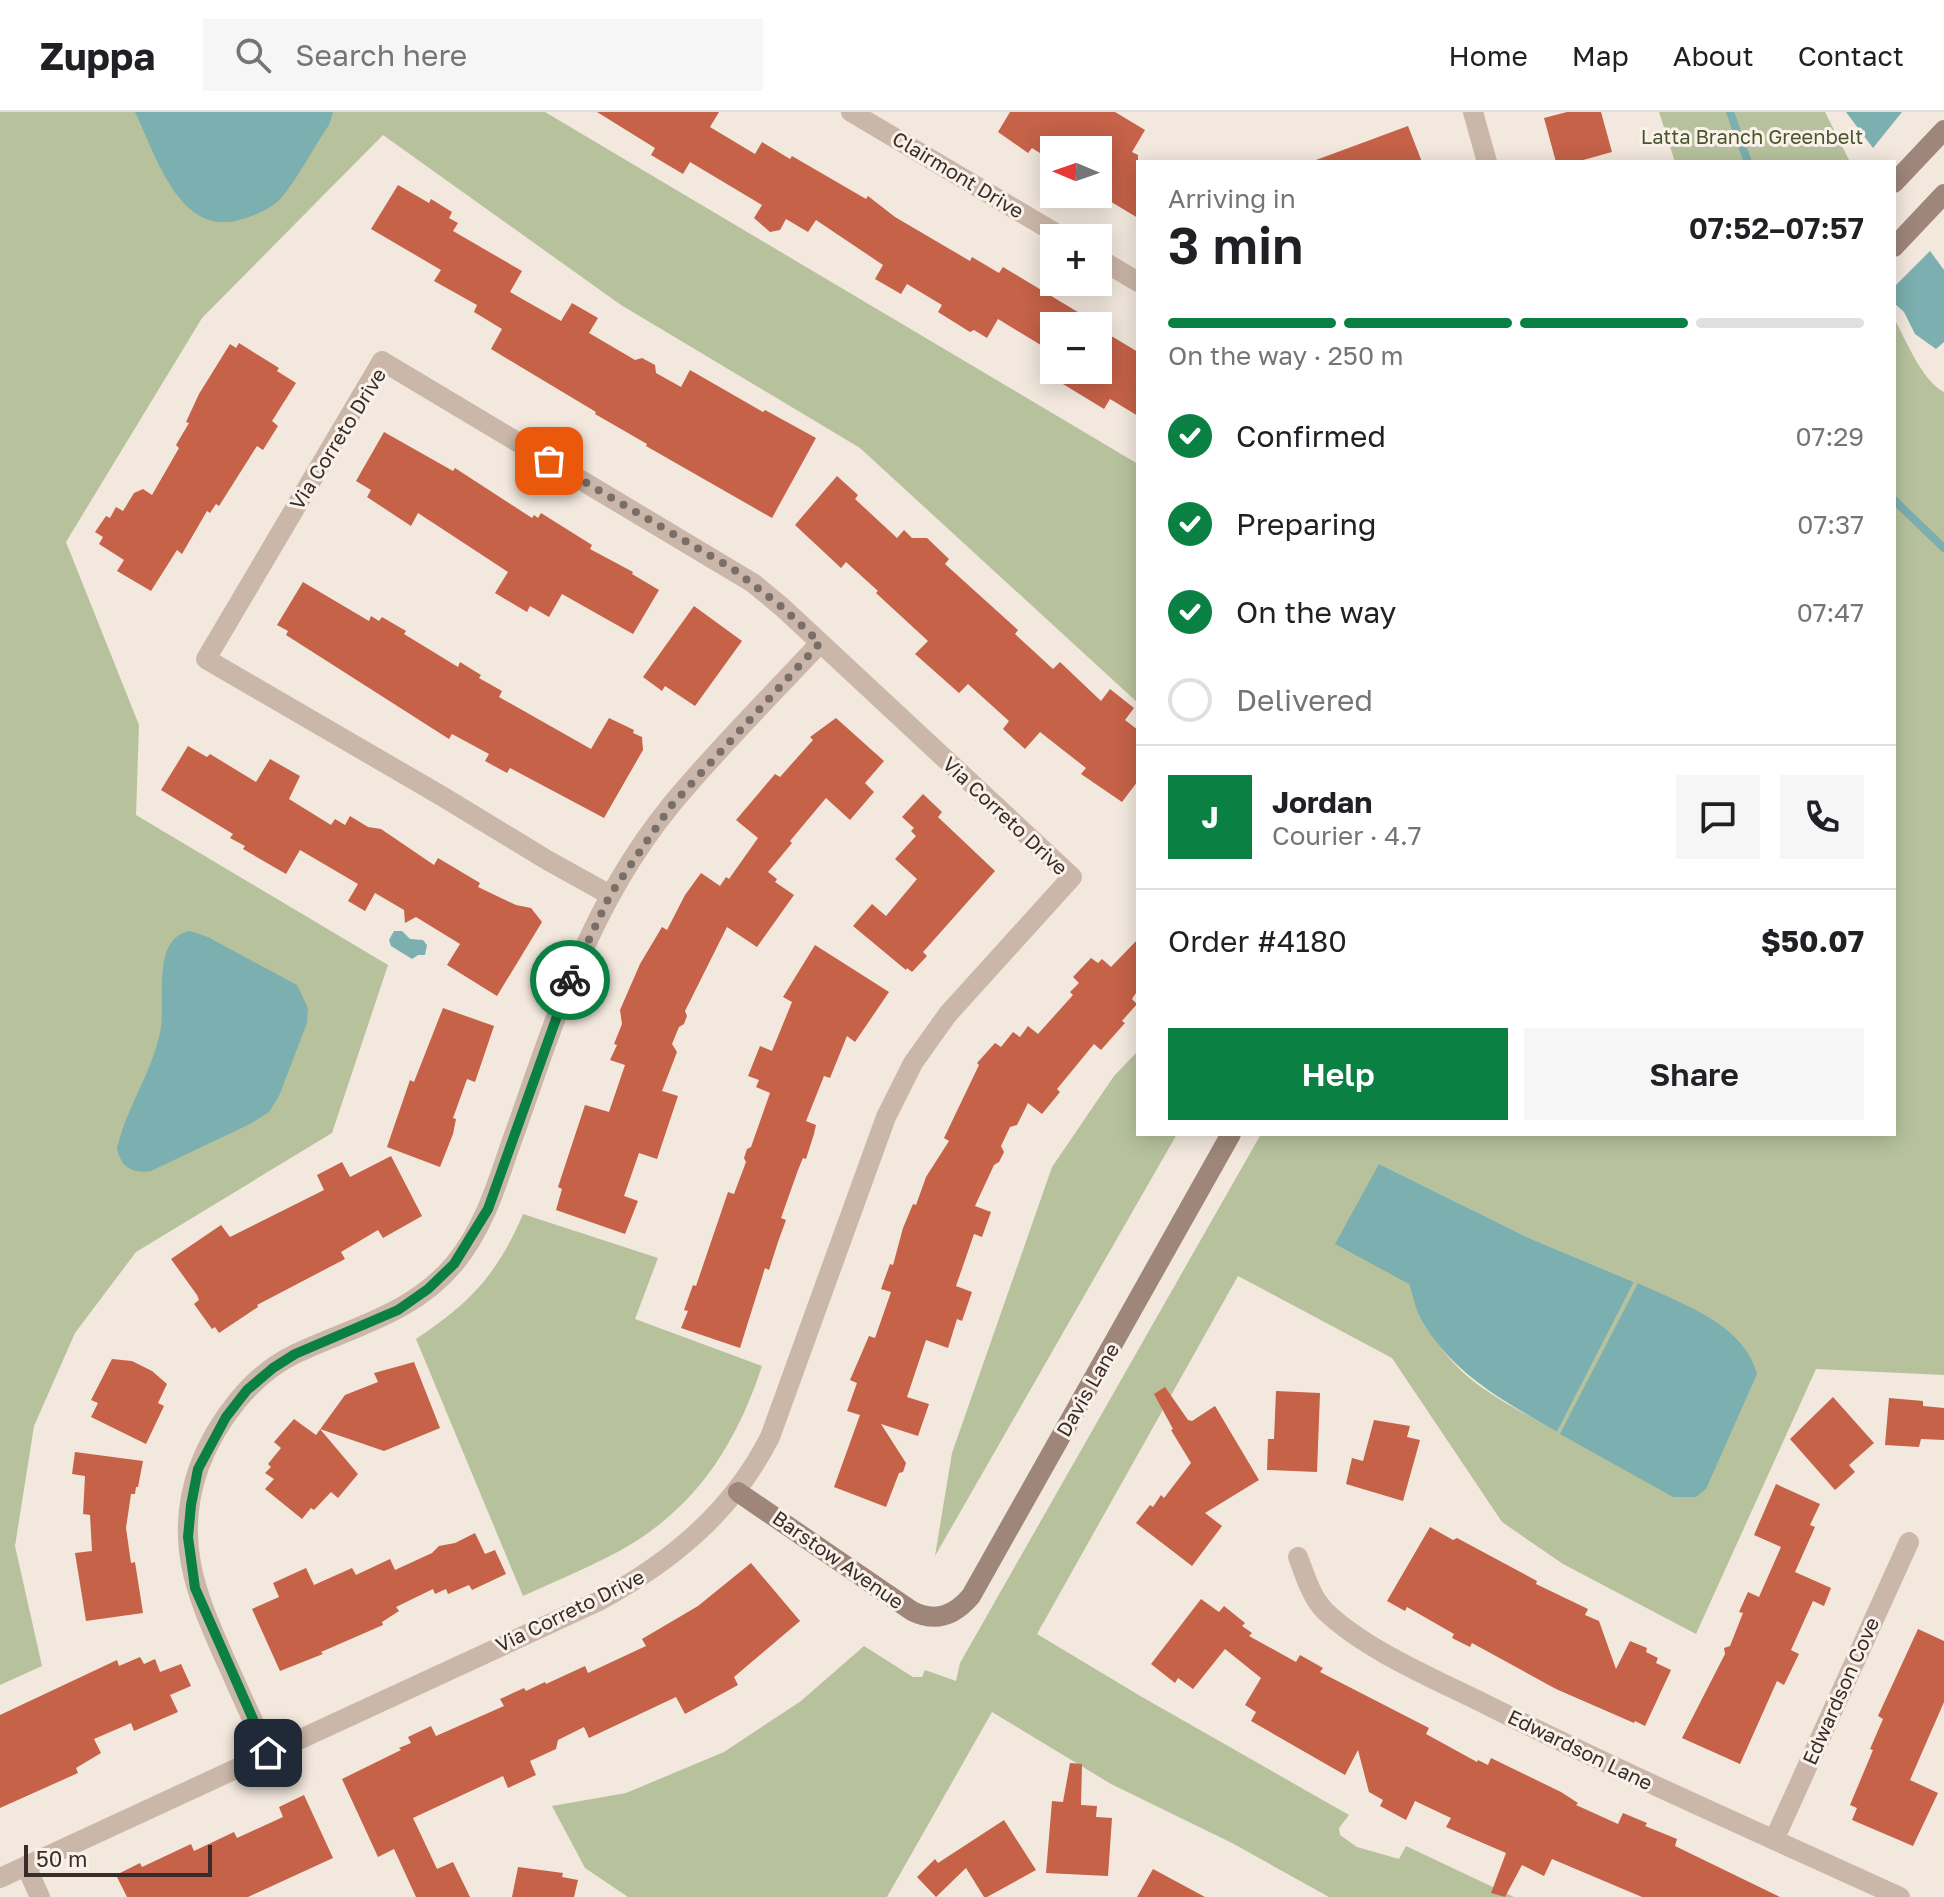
<!DOCTYPE html>
<meta charset="utf-8">
<style>
body{margin:0;font-family:"Golos Text",sans-serif;background:#f6f6f6;color:#202124;height:100vh;display:flex;flex-direction:column;font-size:30px;white-space:nowrap}
*{box-sizing:border-box;margin:0}
p{font-size:26px;color:#757577}
.icon{flex:none;width:44px;height:44px;fill:none;stroke:currentColor;stroke-width:2;stroke-linecap:round;stroke-linejoin:round}
.map{position:relative;flex:1;overflow:hidden}
.panel{position:absolute;left:1136px;top:48px;width:760px;height:976px;display:flex;flex-direction:column;background:#fff;border-radius:0px;box-shadow:0 4px 20px #0003}
.panel>*{flex:none}
.needle{width:52px;rotate:272deg}
.tools{position:absolute;left:1040px;top:24px;display:grid;gap:16px}
.tools a{display:grid;place-items:center;width:72px;height:72px;border-radius:0px;background:#fff;box-shadow:0 4px 20px #0003;font-size:40px}
.scale{position:absolute;left:24px;bottom:20px;width:188px;box-sizing:border-box;padding-left:8px;border:4px solid #382d29;border-top:0;font-size:22px;line-height:28px;white-space:nowrap;color:#382d29;-webkit-text-stroke:6px #faf2ea;paint-order:stroke}
.pin{position:absolute;display:grid;place-items:center;width:68px;height:68px;color:#fff;margin:-34px;border-radius:16px;box-shadow:0 4px 12px #0006}
.courier{position:absolute;display:grid;place-items:center;width:80px;height:80px;margin:-40px;border:6px solid #0b8043;border-radius:50%;background:#fff;color:#222;box-shadow:0 2px 10px #0007}
.summary em{font-style:normal;font-weight:600}
.summary div{display:flex;flex-direction:column-reverse}
.summary{display:flex;align-items:center;justify-content:space-between;height:136px;padding:0 32px}
h1{font-size:52px;font-weight:600;line-height:60px}
.bar{display:grid;grid-template-columns:repeat(4,1fr);gap:12px 8px;align-content:center;height:96px;padding:0 32px}
.bar i{height:10px;border-radius:6px;background:#e0e0e0}
.bar .on{background:#0b8043}
.bar p{grid-column:span 4}
.line{display:flex;align-items:center;gap:20px;padding:0 32px;border-top:2px solid #e0e0e0}
.line div{flex:1}
.round{display:grid;place-items:center;flex:none;width:84px;height:84px;border-radius:0px;background:#f6f6f6}
ol{padding:0 32px;list-style:none}
li{display:flex;align-items:center;gap:24px;height:88px}
li p{margin-inline-start:auto}
li .icon{padding:8px;border-radius:50%;background:#0b8043;color:#fff;stroke-width:4}
li:last-child{color:#757577}
li i{width:44px;height:44px;border:4px solid #e0e0e0;border-radius:50%}
.cta{display:flex;gap:16px;margin-top:auto;padding:16px 32px}
.cta a{flex:1;height:92px;border-radius:0px;background:#0b8043;color:#fff;font-size:32px;font-weight:600;line-height:92px;text-align:center}
.cta a+a{background:#f6f6f6;color:#202124}
header{display:flex;align-items:center;gap:48px;box-sizing:border-box;height:112px;padding:0 40px;background:#fff;border-bottom:2px solid #e0e0e0}
header strong{font-size:38px}
nav{display:flex;gap:44px;margin-inline-start:auto;font-size:28px}
.search{width:560px;height:72px;background:#f6f6f6;display:flex;align-items:center;gap:20px;box-sizing:border-box;padding:0 28px;border-radius:0px;color:#757577;font-size:30px}
.map>svg:first-child{display:block}
.green{fill:#b7c29d;fill-rule:evenodd}
.water{fill:#7cafaf}
.lines{fill:none;stroke-linecap:round;stroke-linejoin:round}
.stream{stroke:#7cafaf;stroke-width:8}
.building{fill:#c56248}
.street{stroke:#cbb7a9;stroke-width:20}
.secondary{stroke:#9e867a;stroke-width:20}
.done{stroke:#796e68;stroke-width:8;stroke-dasharray:0 14.4}
.route{stroke:#0b8043;stroke-width:10}
.labels{text-anchor:middle;stroke-width:6;stroke-linejoin:round;paint-order:stroke}
.park-label{font-size:20px;fill:#49562d;stroke:#faf2ea}
.street-label{font-size:20px;fill:#382d29;stroke:#faf2ea}
</style>
<header>
<strong>Zuppa</strong>
<div class="search"><svg class="icon" aria-label="search" viewBox="0 0 24 24"><circle cx="10" cy="10" r="6"/><path d="M15 15l6 6"/></svg>Search here</div>
<nav><a>Home</a><a>Map</a><a>About</a><a>Contact</a></nav>
</header>
<div class="map">
<svg width="1944" height="1785" viewBox="0 0 1944 1785">
<rect width="100%" height="100%" fill="#f2e8dd"/>
<g class="green">
<path d="M0,0h545l593,352v239l-278,-255 -239,-143 -238,-170 -181,183 -136,224 73,183 -3,90 252,150 -56,168 -196,119 -61,81 -41,93 -19,120 27,120 -42,19z"/>
<path d="M1659,0h166l25,50h-175z"/>
<path d="M1894,206c11,21 29,64 50,74v983l-128,-6 -120,265 -133,-70 -61,-42 -110,-164 -154,-82 -201,358 105,63 207,118 -10,13 1,7 17,12 42,12 7,-13 108,51h-185l-97,-54 -121,-59 -119,-72 -105,185h-259l-43,-29 -33,-62 74,-13 98,-41 77,-51 63,-55 49,31h9l3,-7 31,11 4,-18 301,-529h633zM1379,1052l150,74 105,44 -77,150c-28,-17 -59,-31 -85,-52 -65,-52 -74,-139 -93,-216z"/>
<path d="M1138,939v83h39l-242,422 17,-103 100,-286 62,-91z"/>
<path d="M523,1102l135,44 -23,61 127,47c-28,85 -72,150 -154,191 -28,14 -57,26 -85,39l-107,-257c55,-37 81,-64 107,-125z"/>
</g>
<g class="water">
<path d="M135,0h198l-4,13c-16,23 -29,50 -47,72 -10,12 -28,19 -43,23 -60,17 -84,-67 -104,-108z"/>
<path d="M1846,0h56l-29,36z"/>
<path d="M1930,139l14,19v72l-8,7 -21,-15 -11,-22 -10,-9v-16z"/>
<path d="M190,819l18,6 89,48 11,23 -1,15 -28,73 -10,16 -19,12 -99,47c-19,3 -30,-4 -34,-22 9,-42 37,-79 44,-122 4,-29 -9,-90 29,-96z"/>
<path d="M394,819h8l8,8 13,1 4,5 -2,10h-7l-6,4 -21,-13 -2,-6z"/>
<path d="M1379,1052l150,74 105,44 -77,150c-54,-32 -104,-57 -136,-113 -6,-11 -8,-24 -12,-35l-74,-40z"/>
<path d="M1638,1171c41,20 106,40 119,91l-51,115 -10,8h-23l-113,-63z"/>
</g>
<g class="lines">
<g class="stream">
<path d="M1730,0l18,50"/>
<path d="M1894,388l50,48"/>
</g>
</g>
<g class="building">
<path d="M597,0h122l-9,15 45,27 7,-12 28,17 2,-3 74,43 2,-3 27,21 75,44 2,-4 27,16 4,-6 98,59h-47v27l-56,-34 -11,19 -13,-8 -4,2 -32,-20 4,-7 -35,-21 -6,10 -26,-15 8,-14 -67,-45 -8,12 -22,-13 -6,11 -10,2 -16,-14 8,-13 -72,-43 -7,12 -32,-19 4,-7z"/>
<path d="M1010,0h105l30,18 -13,22 6,3v63l-40,-24v-44h-53l-2,5 -11,-7 -4,5 -30,-21z"/>
<path d="M1567,0h34l11,40 -36,10h-20l-12,-44z"/>
<path d="M1408,14l14,36h-106v-2z"/>
<path d="M398,73l31,18 2,-4 21,13 -3,6 9,5 -5,8 69,40 -12,21 51,29 11,-18 26,15 -9,15 46,27 7,-2 13,7 1,8 25,14 9,-17 73,42 2,-2 51,28 -44,80 -126,-72 1,-2 -52,-30 1,-2 -105,-63 11,-20 -28,-17 3,-7 -43,-24 7,-11 -70,-41z"/>
<path d="M1098,216l40,24v64l-28,-17 -6,10 -64,-39h58z"/>
<path d="M239,231l40,25 -2,3 19,12 -24,38 6,5 -15,24 -6,-4 -38,60 -3,-2 -6,9 -3,-2 -25,43 -5,-4 -26,41 -34,-20 7,-11 -25,-16 4,-7 -8,-5 11,-16 4,2 6,-11 7,4 11,-18 9,-4 9,6 27,-47 -3,-3 13,-22 -3,-1 13,-28 31,-50 6,4z"/>
<path d="M384,320l69,39 2,-3 77,50 2,-3 4,3 3,-5 51,32 -2,4 43,23 -1,2 27,16 -26,44 -71,-40 -13,23 -19,-11 -3,6 -32,-19 13,-21 -90,-59 -7,13 -44,-29 4,-7 -15,-9z"/>
<path d="M837,364l21,19 -3,4 42,39 7,-8 8,8h15l22,21 -4,5 73,66 -3,4 38,35 7,-7 41,39 9,-12 24,19 -9,12 13,10v51l-16,21 -41,-28 5,-6 -46,-36 -15,17 -22,-20 6,-8 -41,-37 -9,9 -44,-39 13,-13 -52,-48 2,-2 -32,-29 -5,6 -46,-43z"/>
<path d="M303,470l66,39 2,-5 8,5 3,-4 24,14 -2,3 54,33 2,-5 21,13 -2,3 23,13 -3,6 92,52 18,-31 25,12 -1,3 9,4 1,13 -39,68 -94,-50 -3,5 -22,-12 4,-7 -37,-20 -3,5 -163,-104 2,-4 -11,-6z"/>
<path d="M694,494l48,35 -47,65 -30,-20 -3,5 -19,-14z"/>
<path d="M836,606l48,43 -19,22 9,9 -24,28 -24,-22 -36,43 2,2 -24,29 9,7 -2,3 19,13 -37,52 -30,-20 -42,84 2,5 -3,8 -5,3 -7,17 5,8 -15,39 16,5 -21,63 -18,-6 -15,43 14,5 -13,33 -69,-24 6,-21 -4,-2 27,-82 24,7 16,-47 -15,-5 7,-15 -3,-1 8,-20 -2,-14 20,-46 22,-37 5,3 18,-35 16,-22 19,13 6,-9 3,2 29,-41 -22,-18 39,-46 5,3 33,-37 -3,-3z"/>
<path d="M188,634l19,11 3,-3 46,28 14,-23 30,17 -11,23 42,26 4,-6 10,6 5,-9 18,11 13,2 53,36 4,-7 42,25 -2,4 38,18 15,3 11,14 -45,74 -50,-31 13,-21 -44,-27 -11,6 -1,-13 -29,-17 -10,18 -17,-10 10,-17 -58,-34 -14,24 -43,-25 2,-3 -15,-8 3,-4 -72,-44z"/>
<path d="M923,682l19,18 -4,5 57,54 -72,81 4,4 -15,16 -5,-4 -1,2 -53,-44 19,-22 14,12 31,-37 -22,-20 21,-23 -5,-5 3,-3 -12,-11z"/>
<path d="M1138,827v51l-6,9 5,5 -15,17 3,2 -24,27 -7,-6 -37,45 3,3 -18,22 -14,-11 -11,22 -7,2 -9,19 3,6 -5,10 -5,3 -19,41 16,6 -9,25 -8,-3 -18,52 16,6 -10,29 -5,-2 -9,29 -22,-8 -19,57 22,7 -11,32 -37,-12 25,39 -3,9 -4,1 -13,34 -52,-20 26,-72 -13,-4 10,-28 -7,-3 19,-44 6,2 16,-46 -10,-3 9,-25 3,1 10,-37 10,-24 3,1 10,-28 23,-36 -5,-3 35,-73 -2,-2 18,-20 6,4 12,-15 7,5 8,-11 10,8 35,-39 -3,-3 9,-9 -6,-6 18,-19 7,5 4,-4 9,8z"/>
<path d="M815,833l74,47 -34,50 -8,-6 -17,42 -6,-2 -18,45 10,4 -2,9 -8,25 -3,-1 -5,12 -17,48 5,2 -8,22 -9,28 -4,-2 -25,80 -59,-20 7,-17 -4,-1 9,-25 3,1 32,-94 6,2 12,-32 -2,-4 3,-9 4,-2 19,-54 -14,-6 3,-7 -11,-4 12,-30 12,5 20,-49 -9,-5z"/>
<path d="M443,896l51,18 -19,56 -8,-3 -14,39 3,1 -3,15 -13,33 -53,-20 23,-67 4,2z"/>
<path d="M391,1044l31,60 -39,22 -5,-8 -37,22 4,7 -88,46 1,2 -39,26 -4,-6 -3,2 -18,-25 5,-4 -2,-5 -26,-36 50,-34 9,12 94,-47 -7,-15 25,-13 8,15z"/>
<path d="M112,1247l20,2 20,10 15,13 -9,19 6,3 -18,38 -55,-27 7,-14 -7,-3z"/>
<path d="M414,1250l26,66 -56,23 -64,-22 38,45 -20,24 -7,-6 -17,18 -3,-2 -9,11 -37,-30 9,-10 -9,-6 6,-6 -3,-3 13,-16 -7,-6 20,-23 22,16 29,-40 33,-13 -4,-9z"/>
<path d="M1165,1275l23,33 4,1 23,-15 44,74 -54,33 17,13 -30,40 -56,-43 14,-18 3,2 8,-12 3,3 27,-35 -20,-33 2,-1 -19,-35z"/>
<path d="M1276,1279l44,2 -3,79 -50,-2 1,-31h6z"/>
<path d="M1833,1285l41,46 -25,22 6,7 -20,18 -45,-51z"/>
<path d="M1889,1286l34,3v5l21,2v32l-23,-1 -2,8 -34,-2z"/>
<path d="M1374,1308l36,6 -3,11 13,3 -17,61 -57,-17 6,-26 11,3z"/>
<path d="M75,1340l68,9 -5,26h-2l-1,7h-4l-5,34 5,35 4,-1 8,51 -57,8 -11,-68 17,-2 -2,-36 -7,-1 2,-38 -13,-2z"/>
<path d="M1776,1372l44,20 -10,21 5,2 -20,45 36,16 -7,18 -11,-5 -22,49 8,4 -15,31 -7,-4 -37,83 -58,-26 43,-84 -1,-6 6,-2 13,-33 -4,-1 9,-20 11,5 22,-50 -27,-12z"/>
<path d="M1430,1415l23,13 4,-2 80,43 -1,3 52,25 -3,6 14,6 17,48 14,-28 17,7 -1,4 12,6 -2,5 15,7 -26,56 -10,-5 -1,2 -78,-34 -84,-46 -2,4 -18,-9 2,-4 -47,-27 -2,4 -18,-10z"/>
<path d="M475,1421l10,21 10,-4 11,24 -34,16 -3,-5 -21,9 -2,-5 -11,5 -2,-5 -37,18 3,4 -17,11 1,3 -62,27 2,2 -43,17 -28,-62 27,-12 -6,-14 33,-15 8,17 38,-17 4,7 34,-16 5,11 37,-17 7,-7 16,-3z"/>
<path d="M751,1451l49,58 -66,56 4,8 -53,29 -9,-17 -87,41 -5,-11 -26,13 -2,9 -26,12 6,14 -28,13 -5,-12 -90,42 24,51 16,-7 17,35h-54l-22,-48 -16,8 -36,-78 59,-29 -2,-2 12,-5 -3,-6 23,-11 5,10 68,-30 -4,-7 24,-11 2,3 19,-9 1,2 39,-18 3,7 58,-27 -4,-7 56,-33z"/>
<path d="M1201,1487l18,13 5,-6 21,17 -3,3 10,7 -3,3 47,26 4,-7 23,13 -3,4 109,56 -3,6 51,28 1,-2 10,5 3,-7 70,34 17,11 -2,2 42,19 5,-11 24,10 -2,3 32,13 -2,7 105,51h-138l-90,-38 -8,17 -22,-11 -17,32 -14,-4 15,-40 -60,-26 5,-9 -36,-17 -9,19 -26,-14 3,-6 -14,-8 -11,-42 -13,25 -94,-54 5,-9 -11,-7 16,-27 -36,-29 -32,40 -15,-11 -3,5 -24,-19z"/>
<path d="M1918,1517l26,12v61l-34,78 28,13 -25,53 -61,-26 5,-12 -7,-3 23,-55 -3,-1 13,-30 -5,-3z"/>
<path d="M140,1545l4,7 11,-5 5,13 21,-8 10,22 -21,9 8,17 -44,19 -3,-8 -37,16 7,14 -25,15 2,5 -78,35v-93l117,-55 2,6z"/>
<path d="M1070,1651l12,1 -1,41 16,1 -1,11 16,1 -4,58 -62,-3 6,-72 11,1z"/>
<path d="M304,1683l29,63 -85,39h-121l-11,-22 24,-12 2,4 49,-23 3,7 40,-19 3,6 46,-21 -4,-10z"/>
<path d="M1004,1708l32,50 -49,27h-3l-18,-29 -30,29 -19,-20 18,-18 3,4z"/>
<path d="M518,1755l45,6 -1,4 16,3 -4,17h-62z"/>
<path d="M1153,1757l52,28h-68z"/>
</g>
<g class="lines">
<g class="street">
<path d="M851,0l213,126"/>
<path d="M1473,0l14,50"/>
<path d="M1098,146l40,24"/>
<path d="M1298,1445c7,18 13,40 27,54 40,39 112,69 162,94 136,68 275,129 413,192"/>
<path d="M268,1641c-15,-31 -29,-63 -43,-94 -29,-65 -52,-119 -26,-192 17,-45 52,-92 96,-113 57,-27 118,-40 160,-91 28,-34 41,-76 55,-117 22,-60 41,-122 67,-181 24,-57 55,-112 94,-160 46,-56 99,-108 149,-162"/>
<path d="M1774,1728l135,-298"/>
<path d="M26,1754l14,31"/>
<path d="M0,1766l599,-277c72,-39 133,-89 171,-164l116,-320 27,-54 35,-49 124,-137 -290,-270 -29,-24 -371,-222 -176,298 234,136 107,65 63,35"/>
</g>
<g class="secondary">
<path d="M1894,71l50,-53"/>
<path d="M1894,135l50,-53"/>
<path d="M738,1380l174,119c24,12 43,4 59,-15l260,-462"/>
</g>
</g>
<g class="lines">
<path class="done" d="M549,349l184,108 49,38 38,36 -149,163 -61,89 -40,85"/>
<path class="route" d="M268,1641l-73,-165 -7,-51 3,-32 7,-36 28,-52 21,-27 26,-22 22,-14 103,-44 30,-21 26,-25 34,-55 82,-229"/>
</g>
<g class="labels">
<g class="park-label">
<text x="1752" y="32">Latta Branch Greenbelt</text>
</g>
<g class="street-label">
<text transform="translate(958 63) rotate(31)" y="7">Clairmont Drive</text>
<text transform="translate(338 327) rotate(-58)" y="7">Via Correto Drive</text>
<text transform="translate(1005 704) rotate(43)" y="7">Via Correto Drive</text>
<text transform="translate(1088 1278) rotate(-60)" y="7">Davis Lane</text>
<text transform="translate(838 1448) rotate(35)" y="7">Barstow Avenue</text>
<text transform="translate(570 1499) rotate(-26)" y="7">Via Correto Drive</text>
<text transform="translate(1841 1579) rotate(-66)" y="7">Edwardson Cove</text>
<text transform="translate(1580 1638) rotate(26)" y="7">Edwardson Lane</text>
</g>
</g>
</svg>
<div class="tools">
<a><svg class="needle" viewBox="-14 -14 28 28"><path d="M0-13l5 13h-10z" fill="#e53935"/><path d="M0 13l5-13h-10z" fill="#757577"/></svg></a>
<a>+</a>
<a>−</a>
</div>
<div class="scale">50 m</div>
<div class="pin" style="left:549px;top:349px;background:#ea580c"><svg class="icon" aria-label="bag" viewBox="0 0 24 24"><path d="M5 8h14l-1 12H6zM9 8a3 3 0 0 1 6 0"/></svg></div>
<div class="pin" style="left:268px;top:1641px;background:#1f2937"><svg class="icon" aria-label="home" viewBox="0 0 24 24"><path d="M3 11l9-7 9 7M6 9v11h12V9"/></svg></div>
<div class="courier" style="left:570px;top:868px"><svg class="icon" aria-label="bike" viewBox="0 0 24 24"><circle cx="6" cy="16" r="4"/><circle cx="18" cy="16" r="4"/><path d="M6 16l4-8h5l3 8M10 8l3 8H6M13 5h3"/></svg></div>
<section class="panel">
<div class="summary"><div><h1>3 min</h1><p>Arriving in</p></div><em>07:52–07:57</em></div>
<div class="bar"><i class="on"></i><i class="on"></i><i class="on"></i><i></i><p>On the way · 250 m</p></div>
<ol>
<li><svg class="icon" aria-label="check" viewBox="0 0 24 24"><path d="M5 12l5 5 9-10"/></svg>Confirmed<p>07:29</p></li>
<li><svg class="icon" aria-label="check" viewBox="0 0 24 24"><path d="M5 12l5 5 9-10"/></svg>Preparing<p>07:37</p></li>
<li><svg class="icon" aria-label="check" viewBox="0 0 24 24"><path d="M5 12l5 5 9-10"/></svg>On the way<p>07:47</p></li>
<li><i></i>Delivered</li>
</ol>
<div class="line" style="height:144px"><b class="round" style="background:#0b8043;color:#fff">J</b><div><b>Jordan</b><p>Courier · 4.7</p></div><a class="round"><svg class="icon" aria-label="chat" viewBox="0 0 24 24"><path d="M4 5h16v11H9l-5 4z"/></svg></a><a class="round"><svg class="icon" aria-label="phone" viewBox="0 0 24 24"><path d="M5 4h4l2 5-3 2q2 4 5 5l2-3 5 2v4C11 20 4 13 5 4z"/></svg></a></div>
<div class="line" style="height:104px"><div>Order #4180</div><b>$50.07</b></div>
<div class="cta"><a>Help</a><a>Share</a></div>
</section>
</div>
